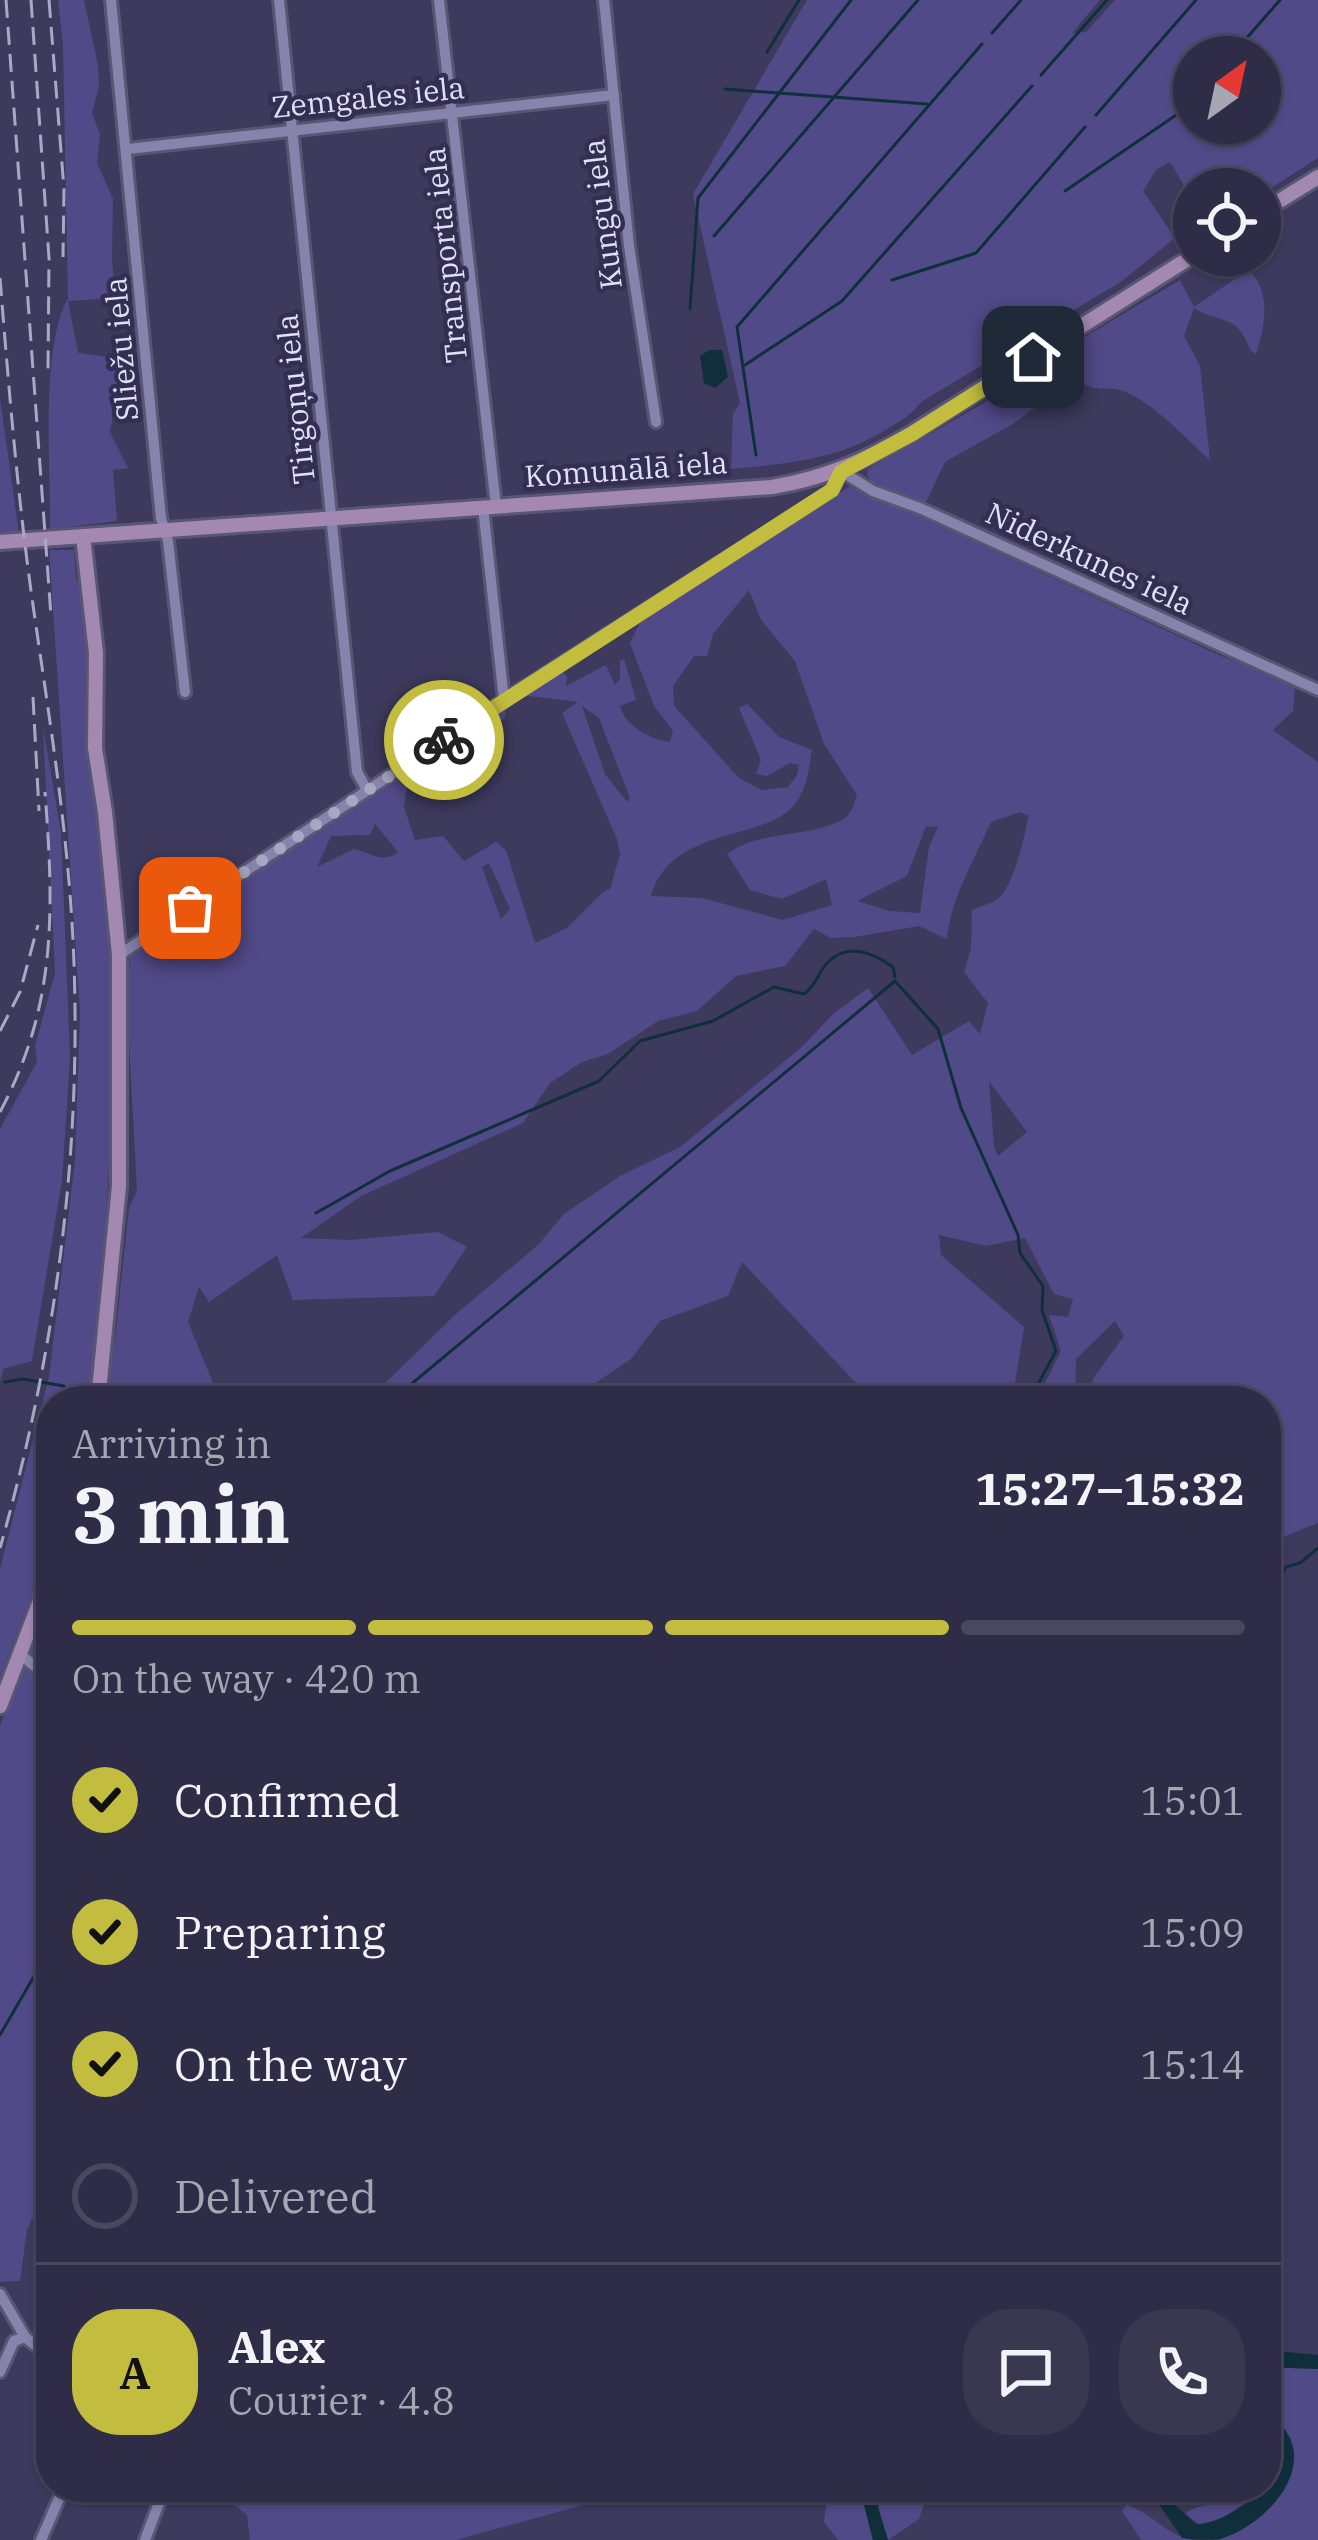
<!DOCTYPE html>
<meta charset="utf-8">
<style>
body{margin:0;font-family:"IBM Plex Serif",serif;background:#3a3851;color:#f1f3f6;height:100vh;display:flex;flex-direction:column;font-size:45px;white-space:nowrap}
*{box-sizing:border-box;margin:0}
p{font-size:39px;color:#a7a7b3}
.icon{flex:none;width:66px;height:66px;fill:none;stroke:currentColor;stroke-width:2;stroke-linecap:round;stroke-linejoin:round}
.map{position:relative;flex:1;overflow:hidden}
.side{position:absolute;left:36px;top:1386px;width:1245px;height:1116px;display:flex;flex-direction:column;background:#2e2c46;border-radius:48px;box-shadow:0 3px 9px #0004,0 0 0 3px #49485f}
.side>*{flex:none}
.needle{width:78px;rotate:33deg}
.controls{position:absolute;left:1173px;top:36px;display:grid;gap:24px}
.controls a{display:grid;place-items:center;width:108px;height:108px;border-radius:50%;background:#2e2c46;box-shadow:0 3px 9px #0004,0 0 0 3px #49485f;font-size:60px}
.pin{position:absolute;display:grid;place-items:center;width:102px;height:102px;color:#fff;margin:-51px;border-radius:24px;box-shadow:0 6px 18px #0006}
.courier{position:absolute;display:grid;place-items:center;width:120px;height:120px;margin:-60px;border:9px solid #c2bd3f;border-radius:50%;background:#fff;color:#222;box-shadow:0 3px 15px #0007}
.head em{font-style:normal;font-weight:700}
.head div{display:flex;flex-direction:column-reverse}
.head{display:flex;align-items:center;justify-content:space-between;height:204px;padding:0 36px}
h1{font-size:78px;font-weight:700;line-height:90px}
.bar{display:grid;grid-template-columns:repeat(4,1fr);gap:18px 12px;align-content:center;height:144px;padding:0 36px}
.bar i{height:15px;border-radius:9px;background:#49485f}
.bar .current{background:#c2bd3f}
.bar p{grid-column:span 4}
.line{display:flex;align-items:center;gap:30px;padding:0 36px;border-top:3px solid #49485f}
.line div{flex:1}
.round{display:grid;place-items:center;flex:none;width:126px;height:126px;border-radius:48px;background:#3a3851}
ol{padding:0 36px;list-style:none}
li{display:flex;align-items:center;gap:36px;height:132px}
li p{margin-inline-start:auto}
li .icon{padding:12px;border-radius:50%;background:#c2bd3f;color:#111;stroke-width:4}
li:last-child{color:#a7a7b3}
li i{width:66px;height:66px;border:6px solid #49485f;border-radius:50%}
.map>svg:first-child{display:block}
.green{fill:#514a88;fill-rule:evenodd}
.water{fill:#102f3c}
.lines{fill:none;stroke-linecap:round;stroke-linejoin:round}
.stream{stroke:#102f3c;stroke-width:3}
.street-casing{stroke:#595674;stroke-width:16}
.secondary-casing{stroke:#595674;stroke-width:20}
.street{stroke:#8683ac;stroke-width:10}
.secondary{stroke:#a389b2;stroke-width:14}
.rail{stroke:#aaa9c3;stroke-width:3;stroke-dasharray:18 9;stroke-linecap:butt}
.done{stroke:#a8a6c0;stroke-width:12;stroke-dasharray:0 21.6}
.route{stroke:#c2bd3f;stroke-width:15}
.labels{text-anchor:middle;stroke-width:9;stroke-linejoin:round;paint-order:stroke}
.street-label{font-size:30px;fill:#e1e0f6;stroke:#332f52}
</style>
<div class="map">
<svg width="1318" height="2540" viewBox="0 0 1318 2540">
<rect width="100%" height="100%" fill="#3d3a5d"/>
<g class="green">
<path d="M58,0h26l14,65 1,21 -7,27 8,21 -3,29 16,36 -1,61 4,38 -48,3 10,52 37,5 3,26 -8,48 18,36 -15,2 4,51 -67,8c1,-57 -10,-183 18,-230l-5,-254z"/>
<path d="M807,0h293l-28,33 14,-1 29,-32h203v158l-58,37v-6h-66v13l-24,-40 -14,8 -13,21 32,47 -53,43 -201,121c-8,11 -17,17 -29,24 -51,34 -102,37 -161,43l2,-55 7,-11 -47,-209zM1194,57h66v66h-66z"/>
<path d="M1248,270c24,21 17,56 8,84l-6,-4c-13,-38 -29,-25 -56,-42l-10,28 16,30 10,94c-26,-23 -51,-52 -82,-67 -20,-10 -29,3 -53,-14l-64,46 -66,37 -21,44 -49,-19 -8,-12 1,-6 185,-105 -5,-5 132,-79 14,27z"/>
<path d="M0,398l19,135 -19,2z"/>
<path d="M852,485l369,171 54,19 20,13 -2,23 -20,19 45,32v761l-35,14 -17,21v-157h-168l-6,-21 32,-44 -9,-15 -39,38 -1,42h-39l25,-50 -12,-36 19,2 5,-18 -19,-5 -29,-56 -39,8 -47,-11 2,20 83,72 -12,74h-139l-131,-139 -14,34 -68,25 -29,38 -49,33 -5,9h-210l90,-88 81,-68 26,-31 56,-38 60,-29 123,-101 30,-32 35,-26 44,67 57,-34 11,13 8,-31 -24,-31 7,-23 1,-39c8,-3 20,-7 27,-12 14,-13 27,-63 29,-82l-8,-4 -29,10c-17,39 -40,75 -44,117l-28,-13 -65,11 -23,1 -17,-9 -29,37 -49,10 -39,35 -39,10 -50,33 -26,8 -32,21 -27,40 -162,73 -60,42 48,2 89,-8 29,15 -33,49 -141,4 -16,-45 -68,47 -10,-15 -11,35 25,61 62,5 25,13h-200l15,-63 14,-130 8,-17 -10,-187 3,-49 237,-158 16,-7 123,-86 -1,14 -98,69 -3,20 11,33 28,-4 21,25 32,-19 10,8 29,93 32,-15 36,-36 7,-3 10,-35 -3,-15 -55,-126 16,-11 -58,-7 41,-25 6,7 -1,9 40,-21 9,20 5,-7v-17l4,-2 12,41 -16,6c5,20 30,33 50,36l3,-11 -19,-25 -24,-63 10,-20zM749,590l12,30 34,41 29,83 33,51c-3,10 -6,20 -15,25 -35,18 -81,10 -115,34l23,36 32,9 44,-20 6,26 -49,15 -81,-22 -51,-2c20,-71 115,-54 144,-92 12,-16 14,-35 17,-54l-33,-13 -32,-33 -8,4 22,52 -5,14 11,2 23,-13 9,2 -2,10 -9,12 -27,3 -22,-12 -65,-72 -1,-20 21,-30h13l6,-22zM582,706l17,12 31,80 -3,4 -22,-28zM375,824l23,28c-15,12 -27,1 -44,-3l-37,18 14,-31 39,-1zM926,826l12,1 -9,20 -9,66 -30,-2 -33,-10 50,-25zM489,863l21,46 -9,10 -19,-52zM989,1081l38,51 -29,24 -4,-10z"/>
<path d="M49,550h25l2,29 6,7 28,365v194l-9,180 -13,76h-37v142l-51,134v-108l49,-192 26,-217 5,-148z"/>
<path d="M43,727l18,105 9,226 -8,123 -30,180 -29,8 -3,13v-253l37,-67 -2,-16 20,-73z"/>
<path d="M51,1594v557l-7,14 2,27 -19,37 -7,52 -20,1v-556z"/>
<path d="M1266,2367l52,2v171h-99l45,-27 27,-74 -25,-33z"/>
<path d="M212,2487h436l-192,53h-206l-3,-25z"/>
<path d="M829,2487h38l-3,18 9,35h-35l-14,-18z"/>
<path d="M889,2487h34l5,6 -9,26 -31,21 -10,-33z"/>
<path d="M1246,2487h20l-43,31 -21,8 -17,-12c19,-16 48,-3 61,-27z"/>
<path d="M1126,2505c30,9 36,29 68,35h-53l-19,-29z"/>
</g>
<g class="water">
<path d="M709,350h13l6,27 -13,11 -11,-5 -4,-27z"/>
<path d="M1266,2350l52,5v14l-52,-2z"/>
<path d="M1266,2406c9,12 24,26 27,41 9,40 -37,82 -73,92 -11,1 -27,1 -38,-1l-35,-51h17l7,14 25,23c24,2 78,-34 84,-59 1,-6 -1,-13 -1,-20l-13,-14z"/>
<path d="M867,2487h22l-11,20 10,33h-15l-9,-35z"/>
</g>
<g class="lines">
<g class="stream">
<path d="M992,33l29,-33"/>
<path d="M767,52l32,-52"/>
<path d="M1230,57l50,-57"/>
<path d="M1041,75l66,-75"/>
<path d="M725,89l202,15"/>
<path d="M1096,115l100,-115"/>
<path d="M1065,191l117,-80 12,-14"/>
<path d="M714,236l204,-236"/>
<path d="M892,280l84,-27 109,-126"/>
<path d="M690,309l8,-111 153,-198"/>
<path d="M745,365l97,-64 190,-215"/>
<path d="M756,455l-19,-128 245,-283"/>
<path d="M316,1213l74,-42 209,-90 41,-40 73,-20 61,-34 30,7c13,-9 14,-22 24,-32 21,-20 45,-9 65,5l2,10"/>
<path d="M5,1382l18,-3 41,7"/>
<path d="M391,1401l504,-420 43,48 23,79 57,127 2,18 23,33 -1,24 14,41 -27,50"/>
<path d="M1266,1601l20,-34 14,-4 18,-15"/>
<path d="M0,2035l51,-88"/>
</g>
<g class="street-casing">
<g id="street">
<path d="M111,0l50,518 7,23 17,151"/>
<path d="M279,0l78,772 10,18"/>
<path d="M439,0l57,506"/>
<path d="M604,0l25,246 27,176"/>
<path d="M128,149l486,-54"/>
<path d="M483,507l21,193"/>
<path d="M119,955l385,-255 328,-209 9,-20 32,20 49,18 396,181"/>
<path d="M22,1656l29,23"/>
<path d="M0,2294l25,43"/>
<path d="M0,2372l14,-31 11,-4 26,21"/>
<path d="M41,2540l23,-53"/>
<path d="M145,2540l20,-53"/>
</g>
</g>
<g class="secondary-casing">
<g id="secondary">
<path d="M1260,213l58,-36"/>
<path d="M83,536l13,117 -1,95 10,64 14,143v231l-21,215"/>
<path d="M0,542l772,-55c53,-9 93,-26 140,-54l282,-178"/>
<path d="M0,1706l51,-134"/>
</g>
</g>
<use href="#street" class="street"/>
<use href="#secondary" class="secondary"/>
<g class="rail">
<path d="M6,0l45,616"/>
<path d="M31,0l18,258 -1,113"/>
<path d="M49,0l15,189 -1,68"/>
<path d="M0,278c9,112 18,224 34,334 17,118 36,233 40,352 7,197 -20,395 -74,584"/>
<path d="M33,697l6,114"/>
<path d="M0,1031l20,-39 18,-67"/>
<path d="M0,1112c57,-107 54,-202 45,-320"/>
</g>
</g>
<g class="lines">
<path class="done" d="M190,908l254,-168"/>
<path class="route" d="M444,740l388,-250 9,-18 71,-38 121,-77"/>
</g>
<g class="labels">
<g class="street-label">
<text transform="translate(368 98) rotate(-6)" y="10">Zemgales iela</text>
<text transform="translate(603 214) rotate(-97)" y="10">Kungu iela</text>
<text transform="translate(446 255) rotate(-96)" y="10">Transporta iela</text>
<text transform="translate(122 349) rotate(-95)" y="10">Sliežu iela</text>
<text transform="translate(296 399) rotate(-96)" y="10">Tirgoņu iela</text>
<text transform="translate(626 470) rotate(-4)" y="10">Komunālā iela</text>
<text transform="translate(1089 559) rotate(25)" y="10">Niderkunes iela</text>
</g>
</g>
</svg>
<div class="controls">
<a><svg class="needle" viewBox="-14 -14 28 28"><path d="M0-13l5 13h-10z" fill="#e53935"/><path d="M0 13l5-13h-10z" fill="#a7a7b3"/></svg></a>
<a><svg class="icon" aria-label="locate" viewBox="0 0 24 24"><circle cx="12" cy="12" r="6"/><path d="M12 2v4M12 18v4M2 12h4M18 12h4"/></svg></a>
</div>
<div class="pin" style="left:190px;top:908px;background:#ea580c"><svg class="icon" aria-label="bag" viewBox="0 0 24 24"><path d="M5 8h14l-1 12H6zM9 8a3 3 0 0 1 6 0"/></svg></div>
<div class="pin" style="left:1033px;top:357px;background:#1f2937"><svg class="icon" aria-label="home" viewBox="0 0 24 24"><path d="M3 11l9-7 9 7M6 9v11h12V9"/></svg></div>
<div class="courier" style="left:444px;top:740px"><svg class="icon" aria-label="bike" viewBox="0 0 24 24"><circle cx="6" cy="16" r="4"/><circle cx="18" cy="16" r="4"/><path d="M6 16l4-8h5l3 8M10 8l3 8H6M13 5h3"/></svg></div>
<section class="side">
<div class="head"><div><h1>3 min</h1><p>Arriving in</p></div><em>15:27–15:32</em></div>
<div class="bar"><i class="current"></i><i class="current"></i><i class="current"></i><i></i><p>On the way · 420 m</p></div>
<ol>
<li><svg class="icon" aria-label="check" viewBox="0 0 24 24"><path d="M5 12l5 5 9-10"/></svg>Confirmed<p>15:01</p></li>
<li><svg class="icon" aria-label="check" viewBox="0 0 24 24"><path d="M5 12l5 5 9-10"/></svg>Preparing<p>15:09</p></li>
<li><svg class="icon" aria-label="check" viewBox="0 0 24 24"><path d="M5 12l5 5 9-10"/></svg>On the way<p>15:14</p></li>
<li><i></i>Delivered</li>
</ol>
<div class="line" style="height:216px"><b class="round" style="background:#c2bd3f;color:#111">A</b><div><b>Alex</b><p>Courier · 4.8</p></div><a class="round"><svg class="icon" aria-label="chat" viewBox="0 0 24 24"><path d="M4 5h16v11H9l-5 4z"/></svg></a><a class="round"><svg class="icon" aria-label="phone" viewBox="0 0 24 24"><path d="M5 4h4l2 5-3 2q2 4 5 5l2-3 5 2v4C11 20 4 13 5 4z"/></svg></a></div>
</section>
</div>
